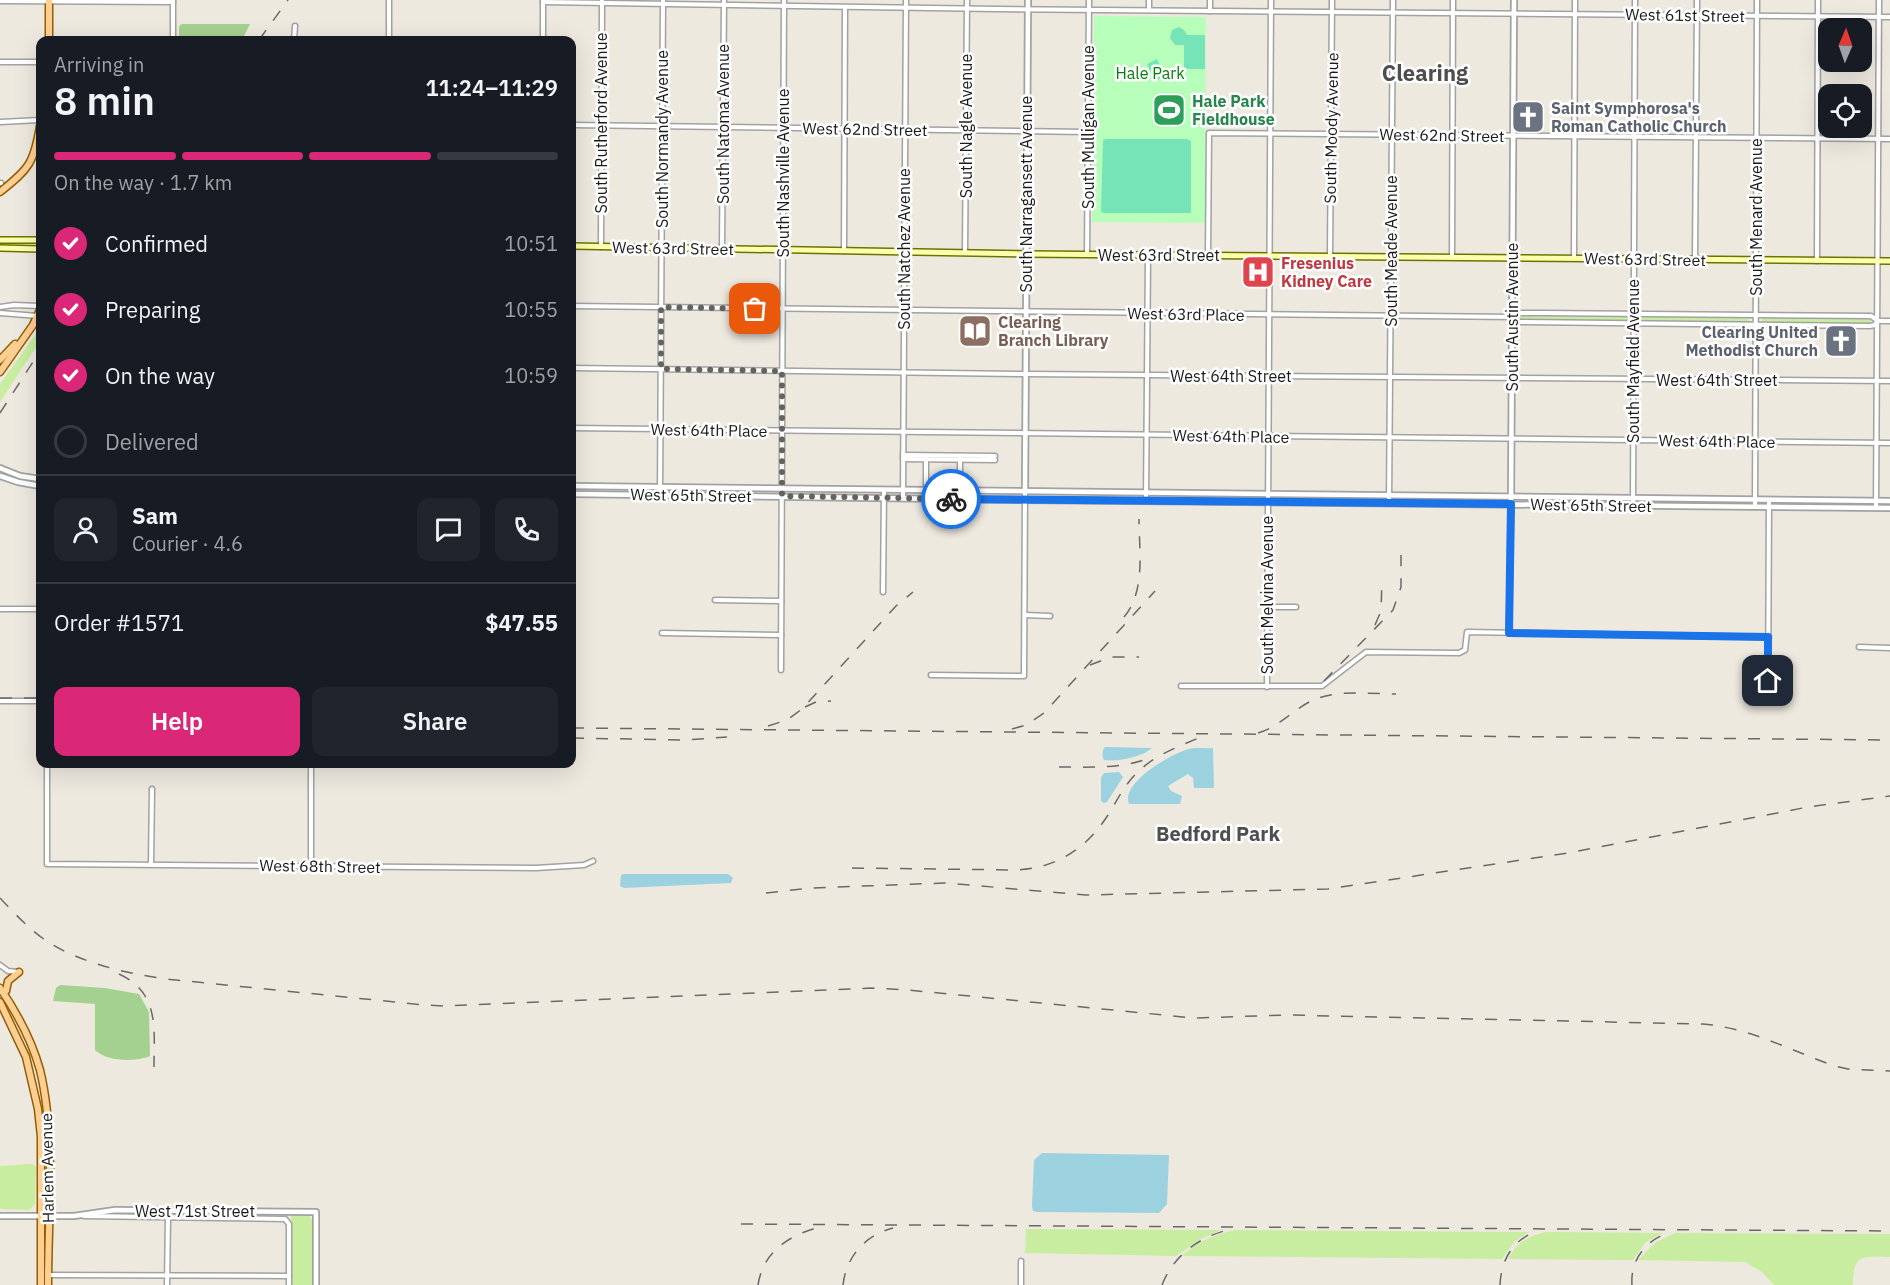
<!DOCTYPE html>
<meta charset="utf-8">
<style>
body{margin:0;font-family:"IBM Plex Sans",sans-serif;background:#20242c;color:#f1f3f6;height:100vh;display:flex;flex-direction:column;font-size:22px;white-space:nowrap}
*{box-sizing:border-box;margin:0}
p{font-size:20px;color:#9ea1a6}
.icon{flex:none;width:33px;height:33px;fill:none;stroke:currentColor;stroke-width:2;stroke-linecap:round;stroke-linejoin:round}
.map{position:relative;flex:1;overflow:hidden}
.panel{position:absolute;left:36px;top:36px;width:540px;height:732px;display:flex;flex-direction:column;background:#171b24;border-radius:12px;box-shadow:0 6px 24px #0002}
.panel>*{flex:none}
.needle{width:39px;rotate:2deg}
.fabs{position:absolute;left:1818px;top:18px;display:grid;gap:12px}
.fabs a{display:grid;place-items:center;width:54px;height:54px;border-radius:12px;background:#171b24;box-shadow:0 6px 24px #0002;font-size:30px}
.pin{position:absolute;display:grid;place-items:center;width:51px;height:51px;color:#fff;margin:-26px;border-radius:12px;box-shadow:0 3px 9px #0006}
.courier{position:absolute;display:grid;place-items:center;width:60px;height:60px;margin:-30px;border:4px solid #1a73e8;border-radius:50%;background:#fff;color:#222;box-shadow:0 2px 8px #0007}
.headline em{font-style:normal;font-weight:600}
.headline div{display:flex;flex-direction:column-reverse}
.headline{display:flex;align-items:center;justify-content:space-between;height:102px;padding:0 18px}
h1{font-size:39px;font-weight:600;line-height:45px}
.bar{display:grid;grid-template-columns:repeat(4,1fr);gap:9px 6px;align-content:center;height:72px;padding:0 18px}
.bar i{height:8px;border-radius:4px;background:#363941}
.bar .on{background:#db2777}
.bar p{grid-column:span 4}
.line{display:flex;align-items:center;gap:15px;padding:0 18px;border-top:2px solid #363941}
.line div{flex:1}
.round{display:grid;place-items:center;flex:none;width:63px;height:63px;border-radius:12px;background:#20242c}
ol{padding:0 18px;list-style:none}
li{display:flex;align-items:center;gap:18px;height:66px}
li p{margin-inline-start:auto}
li .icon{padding:6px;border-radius:50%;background:#db2777;color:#fff;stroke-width:4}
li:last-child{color:#9ea1a6}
li i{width:33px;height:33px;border:3px solid #363941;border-radius:50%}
.primary-button{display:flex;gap:12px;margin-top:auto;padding:12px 18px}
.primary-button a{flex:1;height:69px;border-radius:12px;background:#db2777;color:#fff;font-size:24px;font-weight:600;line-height:69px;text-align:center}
.primary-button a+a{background:#20242c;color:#f1f3f6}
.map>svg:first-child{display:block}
.grass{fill:#c8eda0}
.forest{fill:#a5d190}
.park{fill:#b7febb}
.pitch{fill:#76e4b7}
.water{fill:#9cd2e0}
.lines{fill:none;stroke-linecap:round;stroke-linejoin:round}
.minor-casing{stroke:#a2a2a2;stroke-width:7}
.tertiary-casing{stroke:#a2a2a2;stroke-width:8}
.secondary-casing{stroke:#6a7400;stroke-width:8}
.primary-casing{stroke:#925f00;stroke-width:9}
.minor{stroke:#fff;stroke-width:4}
.tertiary{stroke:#fff;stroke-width:4.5}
.secondary{stroke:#fcfead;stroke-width:5}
.primary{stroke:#ffce93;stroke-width:6}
.rail{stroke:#696969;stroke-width:1.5;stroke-dasharray:12 12;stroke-linecap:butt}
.done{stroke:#656360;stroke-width:6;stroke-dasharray:0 10.8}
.route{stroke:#1a73e8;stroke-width:8}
.labels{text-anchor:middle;stroke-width:5;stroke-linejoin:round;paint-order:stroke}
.street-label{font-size:16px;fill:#1b1b1b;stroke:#fff}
.park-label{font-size:16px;fill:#03800a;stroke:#fff}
.leisure-label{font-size:16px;font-weight:bold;fill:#27864d;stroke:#fff;text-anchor:start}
.worship-label{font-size:16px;font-weight:bold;fill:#5b616d;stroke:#fff;text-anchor:start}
.health-label{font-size:16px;font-weight:bold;fill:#be3a42;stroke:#fff;text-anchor:start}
.education-label{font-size:16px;font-weight:bold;fill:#785e54;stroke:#fff;text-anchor:start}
.quarter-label{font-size:20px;font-weight:bold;fill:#4e4e4e;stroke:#fff}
.district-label{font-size:22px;font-weight:bold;fill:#4e4e4e;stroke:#fff}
</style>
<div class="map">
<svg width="1890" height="1285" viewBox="0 0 1890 1285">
<rect width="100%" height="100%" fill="#eee9df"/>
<g class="grass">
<path d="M1518,314l110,1v6l-110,-1z"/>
<path d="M1640,315l109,1v6l-109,-1z"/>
<path d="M1762,316l109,1v6l-109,-1z"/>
<path d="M40,328v13l-40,61v-18z"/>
<path d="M28,1164h5l3,3 -1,37 -6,6 -27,-1 -2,-2v-41z"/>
<path d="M291,1214c9,0 18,-3 21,7v64h-21z"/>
<path d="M1026,1229l195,1 -20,9 -25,17 -151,-3z"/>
<path d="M1236,1230l293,2 -15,10 -12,17 -321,-3c15,-13 36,-23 55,-26z"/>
<path d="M1546,1232l117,1 -17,9 -13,18 -125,-1c8,-16 20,-23 38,-27z"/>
<path d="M1675,1233l215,1v23c-27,0 -37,-4 -37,28h-79l-12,-13 -17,-10 -107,-2 18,-18z"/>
</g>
<g class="forest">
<path d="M182,24h68l-8,16h-63v-14z"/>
<path d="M60,985l45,3 34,6 10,18 1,44c-14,6 -43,6 -55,-6v-46l-42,-3 3,-13z"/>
</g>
<path class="park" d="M1094,16l112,1 -1,206 -113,-1z"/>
<g class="pitch">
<path d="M1179,27l5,3 3,5h18v34h-21v-24h-9l-5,-7 2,-8z"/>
<path d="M1157,59l8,17 -10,5 -8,-17z"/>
<path d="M1106,139h81l4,2v72h-88l-2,-2 2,-71z"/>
</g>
<g class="water">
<path d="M1105,747l47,1c-10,9 -34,14 -48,12 -2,-4 -2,-10 1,-13z"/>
<path d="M1213,748l1,40h-20l-1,-10 -5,-4 -20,12 3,5 11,5 -2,8h-51c-9,-21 43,-51 60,-55 7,-2 17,0 24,-1z"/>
<path d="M1119,772l4,5 -16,25 -3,1 -3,-2v-24l3,-4z"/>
<path d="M624,874h104l5,4 -2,5 -107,5 -4,-2 1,-11z"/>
<path d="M1042,1153l127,2 -2,49 -8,9 -122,-1 -4,-1 -1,-5 2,-46z"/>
</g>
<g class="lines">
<g class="minor-casing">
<g id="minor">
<path d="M0,1l173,1"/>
<path d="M173,1v39"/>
<path d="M543,2l454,7 893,8"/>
<path d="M1149,10v-10"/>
<path d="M1210,11v-11"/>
<path d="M294,40l1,-14"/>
<path d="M389,40v-40"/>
<path d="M543,40v-39"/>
<path d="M0,62h40"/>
<path d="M0,122l40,-2"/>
<path d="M572,125l515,7"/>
<path d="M0,183h1"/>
<path d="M601,247l1,-247"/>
<path d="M722,249l2,-249"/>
<path d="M844,251l1,-244"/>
<path d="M965,253l2,-253"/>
<path d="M1087,254l2,-254"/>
<path d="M1208,255l1,-122 681,6"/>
<path d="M1330,256l2,-256"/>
<path d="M1452,257l1,-257"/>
<path d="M1574,258l1,-258"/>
<path d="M1695,259l2,-259"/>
<path d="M1817,261l1,-261"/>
<path d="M572,306l940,11 5,5 353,4 5,-1 2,-4h13"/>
<path d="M0,307l14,-2 26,1"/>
<path d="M0,313l38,3"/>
<path d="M1512,317l5,-4h26l328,3 6,4"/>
<path d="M572,368l453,6 865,7"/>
<path d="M572,428l1318,15"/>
<path d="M903,455l92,1"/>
<path d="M903,459l92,1"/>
<path d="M926,484v-26"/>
<path d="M960,484v-25"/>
<path d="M660,495l3,-495"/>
<path d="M903,498l3,-498"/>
<path d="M1146,501l2,-246"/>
<path d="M1389,503l4,-503"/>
<path d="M1633,505l2,-505"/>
<path d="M1755,506l2,-506"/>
<path d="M1876,507l3,-507"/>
<path d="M883,592l1,-102"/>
<path d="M715,600l66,1"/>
<path d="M1267,607h29"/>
<path d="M0,609h40"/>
<path d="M1025,615l25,1"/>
<path d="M662,633l119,2"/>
<path d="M1509,633l2,-129"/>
<path d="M1859,647l31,1"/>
<path d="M781,670l3,-670"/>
<path d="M931,675l93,1 1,-184"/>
<path d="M1181,686h141l44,-34 93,1 6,-3 2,-18 302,5"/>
<path d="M1267,687l4,-687"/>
<path d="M0,701h40"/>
<path d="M1768,702l1,-202"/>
<path d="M47,764v100l489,4 48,-3 9,-4"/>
<path d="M151,864l1,-75"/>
<path d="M311,866v-102"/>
<path d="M0,965l8,6 10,1"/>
<path d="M84,1216l201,3 4,5v61"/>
<path d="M47,1275l242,1"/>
<path d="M167,1285l1,-68"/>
<path d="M1021,1285v-24"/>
</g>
</g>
<g class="tertiary-casing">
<g id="tertiary">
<path d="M0,468l20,8 20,3"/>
<path d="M0,476l18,6 22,4"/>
<path d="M572,486l1318,15"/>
<path d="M1025,492l3,-492"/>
<path d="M572,494l453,6 865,8"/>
<path d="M1511,504l3,-504"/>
<path d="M0,1216h74l41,-6 201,2v73"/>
</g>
</g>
<g class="secondary-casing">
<g id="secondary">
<path d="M0,240h40"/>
<path d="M572,246l454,8 864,7"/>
<path d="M0,248l40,1"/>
</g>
</g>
<g class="primary-casing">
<g id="primary">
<path d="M49,40v-40"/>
<path d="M0,192c29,-23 34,-29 40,-66"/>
<path d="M0,360l15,-16"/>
<path d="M0,372l33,-47 7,-15"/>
<path d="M0,988c17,25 32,53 40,82 16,66 8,147 8,215"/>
<path d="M6,991l2,-10 11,-9"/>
<path d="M0,1002l26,55 12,52 3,28v148"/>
</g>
</g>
<use href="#minor" class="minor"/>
<use href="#tertiary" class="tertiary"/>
<use href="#secondary" class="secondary"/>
<use href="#primary" class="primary"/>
<g class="rail">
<path d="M259,40l29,-40"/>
<path d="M0,413l40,-62"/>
<path d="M1124,617c22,-26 15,-67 15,-98"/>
<path d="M1375,625l6,-14 1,-32"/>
<path d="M1090,665l21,-8h28"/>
<path d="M1324,681l69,-71 8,-23v-32"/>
<path d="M0,698h40"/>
<path d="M805,707l11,-5 15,-1"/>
<path d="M768,726l19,-6 15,-11 94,-103 17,-14"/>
<path d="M572,728l1318,12"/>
<path d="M1012,729l14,-4 18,-12 111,-122"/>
<path d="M1258,733c21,-6 35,-23 53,-32 25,-12 58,-7 85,-7"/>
<path d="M572,738l113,2 42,-3"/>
<path d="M1059,767c31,0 62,2 91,-9"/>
<path d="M852,868l165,2c40,-2 70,-22 91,-55 10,-16 18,-33 32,-45 17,-16 40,-24 61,-33"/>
<path d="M766,893l45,-5 134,-5 141,12 242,-6 240,-36 240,-46 82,-11"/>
<path d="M0,898c15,16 30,32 48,44 34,22 88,34 128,38l249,25 20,1 427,-18 36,2 286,28 94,-3 415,9c48,4 88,27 132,42l13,3 42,2"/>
<path d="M119,974c41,19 35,55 35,93"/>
<path d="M741,1224l1149,7"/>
<path d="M758,1285c5,-32 28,-48 58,-57"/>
<path d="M843,1285c3,-28 22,-50 50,-57"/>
<path d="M1162,1285c11,-29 37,-48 66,-55"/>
<path d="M1500,1285c1,-25 13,-47 39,-54"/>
<path d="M1632,1285c-2,-26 15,-46 39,-53"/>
</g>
</g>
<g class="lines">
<path class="done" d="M755,309l-94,-2v62l121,2v125l169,3"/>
<path class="route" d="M951,499l560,5 -2,129 259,4v44"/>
</g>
<defs>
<g id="stadium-square" transform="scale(1.725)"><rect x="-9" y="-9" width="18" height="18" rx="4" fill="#2e9e5b" stroke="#fff"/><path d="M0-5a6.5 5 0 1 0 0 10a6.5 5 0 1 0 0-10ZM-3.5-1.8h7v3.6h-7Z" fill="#fff"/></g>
<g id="church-square" transform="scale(1.725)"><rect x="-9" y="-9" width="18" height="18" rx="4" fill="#6b7280" stroke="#fff"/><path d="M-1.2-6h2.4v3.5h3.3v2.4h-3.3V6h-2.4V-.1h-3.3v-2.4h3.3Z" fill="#fff"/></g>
<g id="hospital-square" transform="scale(1.725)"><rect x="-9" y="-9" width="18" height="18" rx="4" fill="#e0444e" stroke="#fff"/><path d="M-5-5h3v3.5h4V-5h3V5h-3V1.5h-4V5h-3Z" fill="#fff"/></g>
<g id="library-square" transform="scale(1.725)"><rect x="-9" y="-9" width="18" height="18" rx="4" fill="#8d6e63" stroke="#fff"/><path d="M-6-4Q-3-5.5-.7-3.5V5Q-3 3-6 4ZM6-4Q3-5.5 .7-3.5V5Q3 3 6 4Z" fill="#fff"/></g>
</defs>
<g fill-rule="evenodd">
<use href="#stadium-square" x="1169" y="110"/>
<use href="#church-square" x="1528" y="117"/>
<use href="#hospital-square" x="1258" y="272"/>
<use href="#library-square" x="975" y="331"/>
<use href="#church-square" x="1841" y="341"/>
</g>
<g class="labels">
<g class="street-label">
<text transform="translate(1685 15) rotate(1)" y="6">West 61st Street</text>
<text transform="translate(601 123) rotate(-90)" y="6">South Rutherford Avenue</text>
<text transform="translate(723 124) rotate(-90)" y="6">South Natoma Avenue</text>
<text transform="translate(966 126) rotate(-90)" y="6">South Nagle Avenue</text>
<text transform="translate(1088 127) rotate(-90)" y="6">South Mulligan Avenue</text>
<text transform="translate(1331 128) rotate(-89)" y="6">South Moody Avenue</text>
<text transform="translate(865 129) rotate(1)" y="6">West 62nd Street</text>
<text transform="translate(1442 135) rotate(1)" y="6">West 62nd Street</text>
<text transform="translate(662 139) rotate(-90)" y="6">South Normandy Avenue</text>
<text transform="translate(783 173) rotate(-90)" y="6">South Nashville Avenue</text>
<text transform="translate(1026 194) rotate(-90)" y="6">South Narragansett Avenue</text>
<text transform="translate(1756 217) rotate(-90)" y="6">South Menard Avenue</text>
<text transform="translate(673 248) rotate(1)" y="6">West 63rd Street</text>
<text transform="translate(904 249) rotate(-90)" y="6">South Natchez Avenue</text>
<text transform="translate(1391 251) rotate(-90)" y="6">South Meade Avenue</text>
<text x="1159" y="261">West 63rd Street</text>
<text transform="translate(1645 259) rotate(1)" y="6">West 63rd Street</text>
<text transform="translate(1186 314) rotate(1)" y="6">West 63rd Place</text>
<text transform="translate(1512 317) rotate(-90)" y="6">South Austin Avenue</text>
<text transform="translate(1633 361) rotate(-90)" y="6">South Mayfield Avenue</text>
<text x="1231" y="382">West 64th Street</text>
<text x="1717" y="386">West 64th Street</text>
<text transform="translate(709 430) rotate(1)" y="6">West 64th Place</text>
<text transform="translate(1231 436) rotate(1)" y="6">West 64th Place</text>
<text transform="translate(1717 441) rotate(1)" y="6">West 64th Place</text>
<text transform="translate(691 495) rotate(1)" y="6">West 65th Street</text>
<text transform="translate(1591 505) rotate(1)" y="6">West 65th Street</text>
<text transform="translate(1267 595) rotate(-90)" y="6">South Melvina Avenue</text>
<text transform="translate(320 866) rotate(1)" y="6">West 68th Street</text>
<text transform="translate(47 1168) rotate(-91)" y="6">Harlem Avenue</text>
<text x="195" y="1217">West 71st Street</text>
</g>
<g class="park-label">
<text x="1150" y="79">Hale Park</text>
</g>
<g class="leisure-label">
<text x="1192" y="107">Hale Park<tspan x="1192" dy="18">Fieldhouse</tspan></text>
</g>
<g class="worship-label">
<text x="1551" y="114">Saint Symphorosa's<tspan x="1551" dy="18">Roman Catholic Church</tspan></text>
<text x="1818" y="338" text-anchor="end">Clearing United<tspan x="1818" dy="18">Methodist Church</tspan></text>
</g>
<g class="health-label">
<text x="1281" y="269">Fresenius<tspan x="1281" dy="18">Kidney Care</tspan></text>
</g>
<g class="education-label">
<text x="998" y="328">Clearing<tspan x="998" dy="18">Branch Library</tspan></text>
</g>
<g class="quarter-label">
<text x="1218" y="841">Bedford Park</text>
</g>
<g class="district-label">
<text x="1425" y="81">Clearing</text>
</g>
</g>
</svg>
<div class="fabs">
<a><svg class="needle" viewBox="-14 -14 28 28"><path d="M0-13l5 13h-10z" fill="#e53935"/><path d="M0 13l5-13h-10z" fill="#9ea1a6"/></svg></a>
<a><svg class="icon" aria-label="locate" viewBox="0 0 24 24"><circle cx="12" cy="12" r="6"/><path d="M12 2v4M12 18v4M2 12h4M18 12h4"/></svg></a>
</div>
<div class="pin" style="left:755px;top:309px;background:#ea580c"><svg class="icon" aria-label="bag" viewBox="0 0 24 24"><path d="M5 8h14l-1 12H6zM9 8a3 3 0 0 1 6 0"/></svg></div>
<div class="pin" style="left:1768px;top:681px;background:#1f2937"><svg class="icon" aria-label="home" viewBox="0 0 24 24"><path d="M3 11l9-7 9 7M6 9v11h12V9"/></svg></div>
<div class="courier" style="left:951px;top:499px"><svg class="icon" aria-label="bike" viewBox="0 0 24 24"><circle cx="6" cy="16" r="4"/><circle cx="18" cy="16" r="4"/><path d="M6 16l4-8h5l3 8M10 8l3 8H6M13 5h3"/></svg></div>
<section class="panel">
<div class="headline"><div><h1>8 min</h1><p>Arriving in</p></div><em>11:24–11:29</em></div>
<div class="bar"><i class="on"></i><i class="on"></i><i class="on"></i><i></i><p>On the way · 1.7 km</p></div>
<ol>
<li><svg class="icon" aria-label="check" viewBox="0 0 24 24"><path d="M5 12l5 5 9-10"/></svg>Confirmed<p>10:51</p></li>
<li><svg class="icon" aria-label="check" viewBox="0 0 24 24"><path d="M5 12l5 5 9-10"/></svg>Preparing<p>10:55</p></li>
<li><svg class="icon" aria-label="check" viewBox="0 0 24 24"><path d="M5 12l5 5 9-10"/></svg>On the way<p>10:59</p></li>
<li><i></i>Delivered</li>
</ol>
<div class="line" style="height:108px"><a class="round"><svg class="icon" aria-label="person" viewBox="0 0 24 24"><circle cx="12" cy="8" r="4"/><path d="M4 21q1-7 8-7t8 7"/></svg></a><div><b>Sam</b><p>Courier · 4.6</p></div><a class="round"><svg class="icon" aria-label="chat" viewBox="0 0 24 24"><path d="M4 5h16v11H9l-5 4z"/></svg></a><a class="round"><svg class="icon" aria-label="phone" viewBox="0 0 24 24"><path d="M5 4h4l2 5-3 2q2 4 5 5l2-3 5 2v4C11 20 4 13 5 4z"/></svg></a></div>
<div class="line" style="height:78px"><div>Order #1571</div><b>$47.55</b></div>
<div class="primary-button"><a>Help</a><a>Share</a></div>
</section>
</div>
